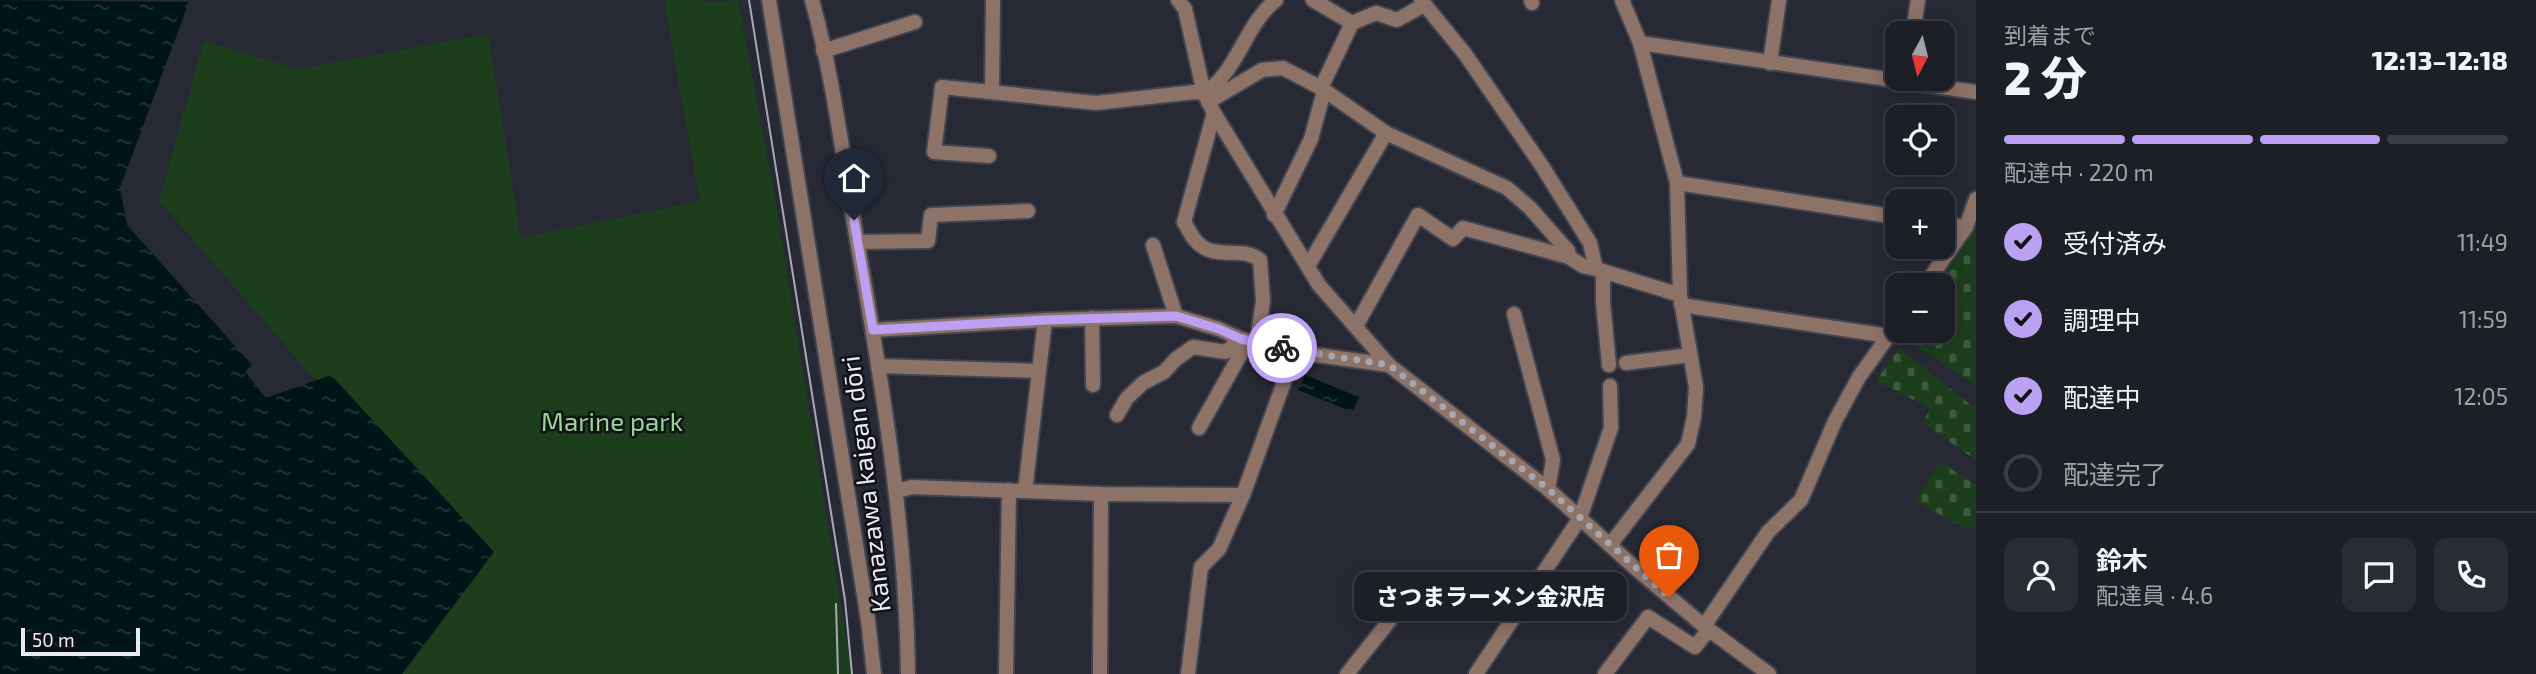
<!DOCTYPE html>
<html lang="ja">
<meta charset="utf-8">
<style>
body{margin:0;font-family:"Exo 2","Noto Sans JP",sans-serif;background:#2a2c33;color:#f1f3f6;height:100vh;display:flex;flex-direction:column;font-size:26px;white-space:nowrap}
*{box-sizing:border-box;margin:0}
p{font-size:23px;color:#a0a2a7}
.icon{flex:none;width:38px;height:38px;fill:none;stroke:currentColor;stroke-width:2;stroke-linecap:round;stroke-linejoin:round}
.map{position:relative;flex:1;overflow:hidden}
.details{display:flex;flex-direction:column;background:#1d1f27;width:560px}
.details>*{flex:none}
.needle{width:46px;rotate:187deg}
.tools{position:absolute;left:1885px;top:21px;display:grid;gap:14px}
.tools a{display:grid;place-items:center;width:70px;height:70px;border-radius:14px;background:#1d1f27;box-shadow:0 4px 18px #0003,0 0 0 2px #3b3d44;font-size:35px}
.scale{position:absolute;left:21px;bottom:18px;width:119px;box-sizing:border-box;padding-left:7px;border:4px solid #e9eaf2;border-top:0;font-size:19px;line-height:24px;white-space:nowrap;color:#e9eaf2;-webkit-text-stroke:5px #111217;paint-order:stroke}
.pin{position:absolute;display:grid;place-items:center;width:60px;height:60px;color:#fff;margin:-72px -30px;border-radius:50% 50% 50% 0;rotate:-45deg;box-shadow:0 0 7px #0007}
.pin .icon{rotate:45deg}
.courier{position:absolute;display:grid;place-items:center;width:70px;height:70px;margin:-35px;border:5px solid #bca0f2;border-radius:50%;background:#fff;color:#222;box-shadow:0 2px 9px #0007}
.bubble{position:absolute;height:49px;border-radius:14px;background:#1d1f27;box-shadow:0 4px 18px #0003,0 0 0 2px #3b3d44;font-size:23px;font-weight:800;line-height:49px;text-align:center}
.summary em{font-style:normal;font-weight:800}
.summary div{display:flex;flex-direction:column-reverse}
.summary{display:flex;align-items:center;justify-content:space-between;height:119px;padding:0 28px}
h1{font-size:46px;font-weight:800;line-height:52px}
.bar{display:grid;grid-template-columns:repeat(4,1fr);gap:10px 7px;align-content:center;height:84px;padding:0 28px}
.bar i{height:9px;border-radius:5px;background:#3b3d44}
.bar .active{background:#bca0f2}
.bar p{grid-column:span 4}
.line{display:flex;align-items:center;gap:18px;padding:0 28px;border-top:2px solid #3b3d44}
.line div{flex:1}
.round{display:grid;place-items:center;flex:none;width:74px;height:74px;border-radius:14px;background:#2a2c33}
ol{padding:0 28px;list-style:none}
li{display:flex;align-items:center;gap:21px;height:77px}
li p{margin-inline-start:auto}
li .icon{padding:7px;border-radius:50%;background:#bca0f2;color:#111;stroke-width:4}
li:last-child{color:#a0a2a7}
li i{width:38px;height:38px;border:4px solid #3b3d44;border-radius:50%}
main{display:flex;flex:1;min-height:0}
.map>svg:first-child{display:block}
.cemetery{fill:url(#cemetery-stones)}
.green{fill:#1d3e1d}
.water{fill:url(#water-ripples)}
.lines{fill:none;stroke-linecap:round;stroke-linejoin:round}
.minor-casing{stroke:#42444f;stroke-width:18}
.tertiary-casing{stroke:#42444f;stroke-width:18}
.minor{stroke:#8d7268;stroke-width:14}
.tertiary{stroke:#8d7268;stroke-width:14}
.tram{stroke:#a9aab3;stroke-width:2}
.done{stroke:#a5a6b0;stroke-width:7;stroke-dasharray:0 12.6}
.route{stroke:#bca0f2;stroke-width:9}
.labels{text-anchor:middle;stroke-width:5;stroke-linejoin:round;paint-order:stroke}
.park-label{font-size:26px;fill:#95d692;stroke:#111217}
.street-label{font-size:26px;fill:#e9eaf2;stroke:#111217}
</style>
<main>
<div class="map">
<svg width="1976" height="674" viewBox="0 0 1976 674">
<defs>
<pattern id="cemetery-stones" width="16" height="16" patternUnits="userSpaceOnUse" patternTransform="scale(1.75)"><rect width="16" height="16" fill="#1d3e1d"/><path d="M2 7V4a2 2 0 0 1 4 0v3zM10 15v-3a2 2 0 0 1 4 0v3z" fill="#3e5a3e"/></pattern>
<pattern id="water-ripples" width="26" height="14" patternUnits="userSpaceOnUse" patternTransform="scale(1.75)"><rect width="26" height="14" fill="#001518"/><path d="M2 4q2-2 4 0t4 0M15 11q2-2 4 0t4 0" fill="none" stroke="#25373a"/></pattern>
</defs>
<rect width="100%" height="100%" fill="#272934"/>
<g class="cemetery">
<path d="M1974,232l2,1v152l-74,-48 5,-6h35v-46h-5z"/>
<path d="M1899,348l77,61v51l-53,-37 7,-15 -54,-27z"/>
<path d="M1940,462l36,23v42l-8,3 -53,-29z"/>
</g>
<path class="green" d="M664,0h40l1,2 33,-2 35,187 79,487h-478l94,-119 -309,-354 45,-160 94,28 190,-35 33,204 179,-37z"/>
<g class="water">
<path d="M0,0l189,2 -69,186 7,37 125,140 -7,7 21,26 65,-23 163,177 -92,122h-402z"/>
<path d="M1305,375l54,22 -6,15 -55,-22z"/>
</g>
<g class="lines">
<g class="minor-casing">
<g id="minor">
<path d="M1178,0l7,9 19,84 10,20 105,172 70,80 159,124 86,78 70,59 65,48"/>
<path d="M1313,0l39,23 24,-10 21,7 27,-15"/>
<path d="M1421,0l44,54 77,112 48,77 6,26 84,26"/>
<path d="M1531,0l1,3"/>
<path d="M1913,33l5,-33"/>
<path d="M1640,43l336,49"/>
<path d="M823,51l92,-29"/>
<path d="M1770,63l9,-63"/>
<path d="M1321,88l31,-65"/>
<path d="M992,92l1,-92"/>
<path d="M1208,102l54,-32 21,-2 38,20 65,45 121,55 23,20 38,43 1,6"/>
<path d="M1214,113l-30,109c4,6 7,14 12,19 18,21 46,4 64,19l3,41 -6,41"/>
<path d="M989,156l-55,-4 8,-65 154,16 99,-11 9,1c34,-21 41,-69 72,-93"/>
<path d="M1677,183l220,34"/>
<path d="M1274,215l37,-76 13,-48"/>
<path d="M1942,224l24,3"/>
<path d="M858,242l70,-1 3,-26 97,-4"/>
<path d="M1153,245l23,71"/>
<path d="M1308,266l78,-133"/>
<path d="M1603,271v31l6,63"/>
<path d="M1925,285l41,-58 10,-28"/>
<path d="M1681,305l208,31"/>
<path d="M1514,314l39,146 -5,29"/>
<path d="M1092,318l1,67"/>
<path d="M1356,326l62,-111 35,24 10,-11 106,29 14,9 13,3"/>
<path d="M873,330l172,-10 131,-4 43,13 22,10 54,13 94,13"/>
<path d="M1626,363l64,-8"/>
<path d="M878,366l161,5"/>
<path d="M1117,415l10,-17 16,-15 21,-11 12,-13 17,-12 33,5 15,-13"/>
<path d="M1199,428l49,-87"/>
<path d="M897,491l15,-4 189,7 142,1"/>
<path d="M1025,491l20,-171"/>
<path d="M1610,545l78,-101 6,-27 2,-30 -16,-92 -3,-112 -37,-140 -18,-43"/>
<path d="M1704,626l64,-94 33,-32 34,-79 24,-44 38,-53"/>
<path d="M1006,674l3,-184"/>
<path d="M1100,674l1,-180"/>
<path d="M1188,674l13,-107 18,-18 24,-54 52,-143"/>
<path d="M1347,674l43,-54"/>
<path d="M1476,674l104,-156 31,-90 -1,-42"/>
<path d="M1605,674l43,-57 47,30 14,-18"/>
</g>
</g>
<g class="tertiary-casing">
<g id="tertiary">
<path d="M769,0l99,620 6,54"/>
<path d="M812,0c21,76 31,157 44,235 26,146 50,291 52,439"/>
</g>
</g>
<use href="#minor" class="minor"/>
<use href="#tertiary" class="tertiary"/>
<g class="tram">
<path d="M749,0l96,600 7,74"/>
<path d="M836,604l2,70"/>
</g>
</g>
<g class="lines">
<path class="done" d="M1282,348l107,17 159,124 121,108"/>
<path class="route" d="M854,220l19,110 172,-10 131,-4 43,13 22,10 41,9"/>
</g>
<g class="labels">
<g class="park-label">
<text x="612" y="431">Marine park</text>
</g>
<g class="street-label">
<text transform="translate(866 484) rotate(-97)" y="9">Kanazawa kaigan dōri</text>
</g>
</g>
</svg>
<div class="tools">
<a><svg class="needle" viewBox="-14 -14 28 28"><path d="M0-13l5 13h-10z" fill="#e53935"/><path d="M0 13l5-13h-10z" fill="#a0a2a7"/></svg></a>
<a><svg class="icon" aria-label="locate" viewBox="0 0 24 24"><circle cx="12" cy="12" r="6"/><path d="M12 2v4M12 18v4M2 12h4M18 12h4"/></svg></a>
<a>+</a>
<a>−</a>
</div>
<div class="scale">50 m</div>
<div class="pin" style="left:1669px;top:597px;background:#ea580c"><svg class="icon" aria-label="bag" viewBox="0 0 24 24"><path d="M5 8h14l-1 12H6zM9 8a3 3 0 0 1 6 0"/></svg></div>
<div class="pin" style="left:854px;top:220px;background:#1f2937"><svg class="icon" aria-label="home" viewBox="0 0 24 24"><path d="M3 11l9-7 9 7M6 9v11h12V9"/></svg></div>
<div class="courier" style="left:1282px;top:348px"><svg class="icon" aria-label="bike" viewBox="0 0 24 24"><circle cx="6" cy="16" r="4"/><circle cx="18" cy="16" r="4"/><path d="M6 16l4-8h5l3 8M10 8l3 8H6M13 5h3"/></svg></div>
<div class="bubble" style="left:1354px;top:572px;width:273px">さつまラーメン金沢店</div>
</div>
<section class="details">
<div class="summary"><div><h1>2 分</h1><p>到着まで</p></div><em>12:13–12:18</em></div>
<div class="bar"><i class="active"></i><i class="active"></i><i class="active"></i><i></i><p>配達中 · 220 m</p></div>
<ol>
<li><svg class="icon" aria-label="check" viewBox="0 0 24 24"><path d="M5 12l5 5 9-10"/></svg>受付済み<p>11:49</p></li>
<li><svg class="icon" aria-label="check" viewBox="0 0 24 24"><path d="M5 12l5 5 9-10"/></svg>調理中<p>11:59</p></li>
<li><svg class="icon" aria-label="check" viewBox="0 0 24 24"><path d="M5 12l5 5 9-10"/></svg>配達中<p>12:05</p></li>
<li><i></i>配達完了</li>
</ol>
<div class="line" style="height:126px"><a class="round"><svg class="icon" aria-label="person" viewBox="0 0 24 24"><circle cx="12" cy="8" r="4"/><path d="M4 21q1-7 8-7t8 7"/></svg></a><div><b>鈴木</b><p>配達員 · 4.6</p></div><a class="round"><svg class="icon" aria-label="chat" viewBox="0 0 24 24"><path d="M4 5h16v11H9l-5 4z"/></svg></a><a class="round"><svg class="icon" aria-label="phone" viewBox="0 0 24 24"><path d="M5 4h4l2 5-3 2q2 4 5 5l2-3 5 2v4C11 20 4 13 5 4z"/></svg></a></div>
</section>
</main>
